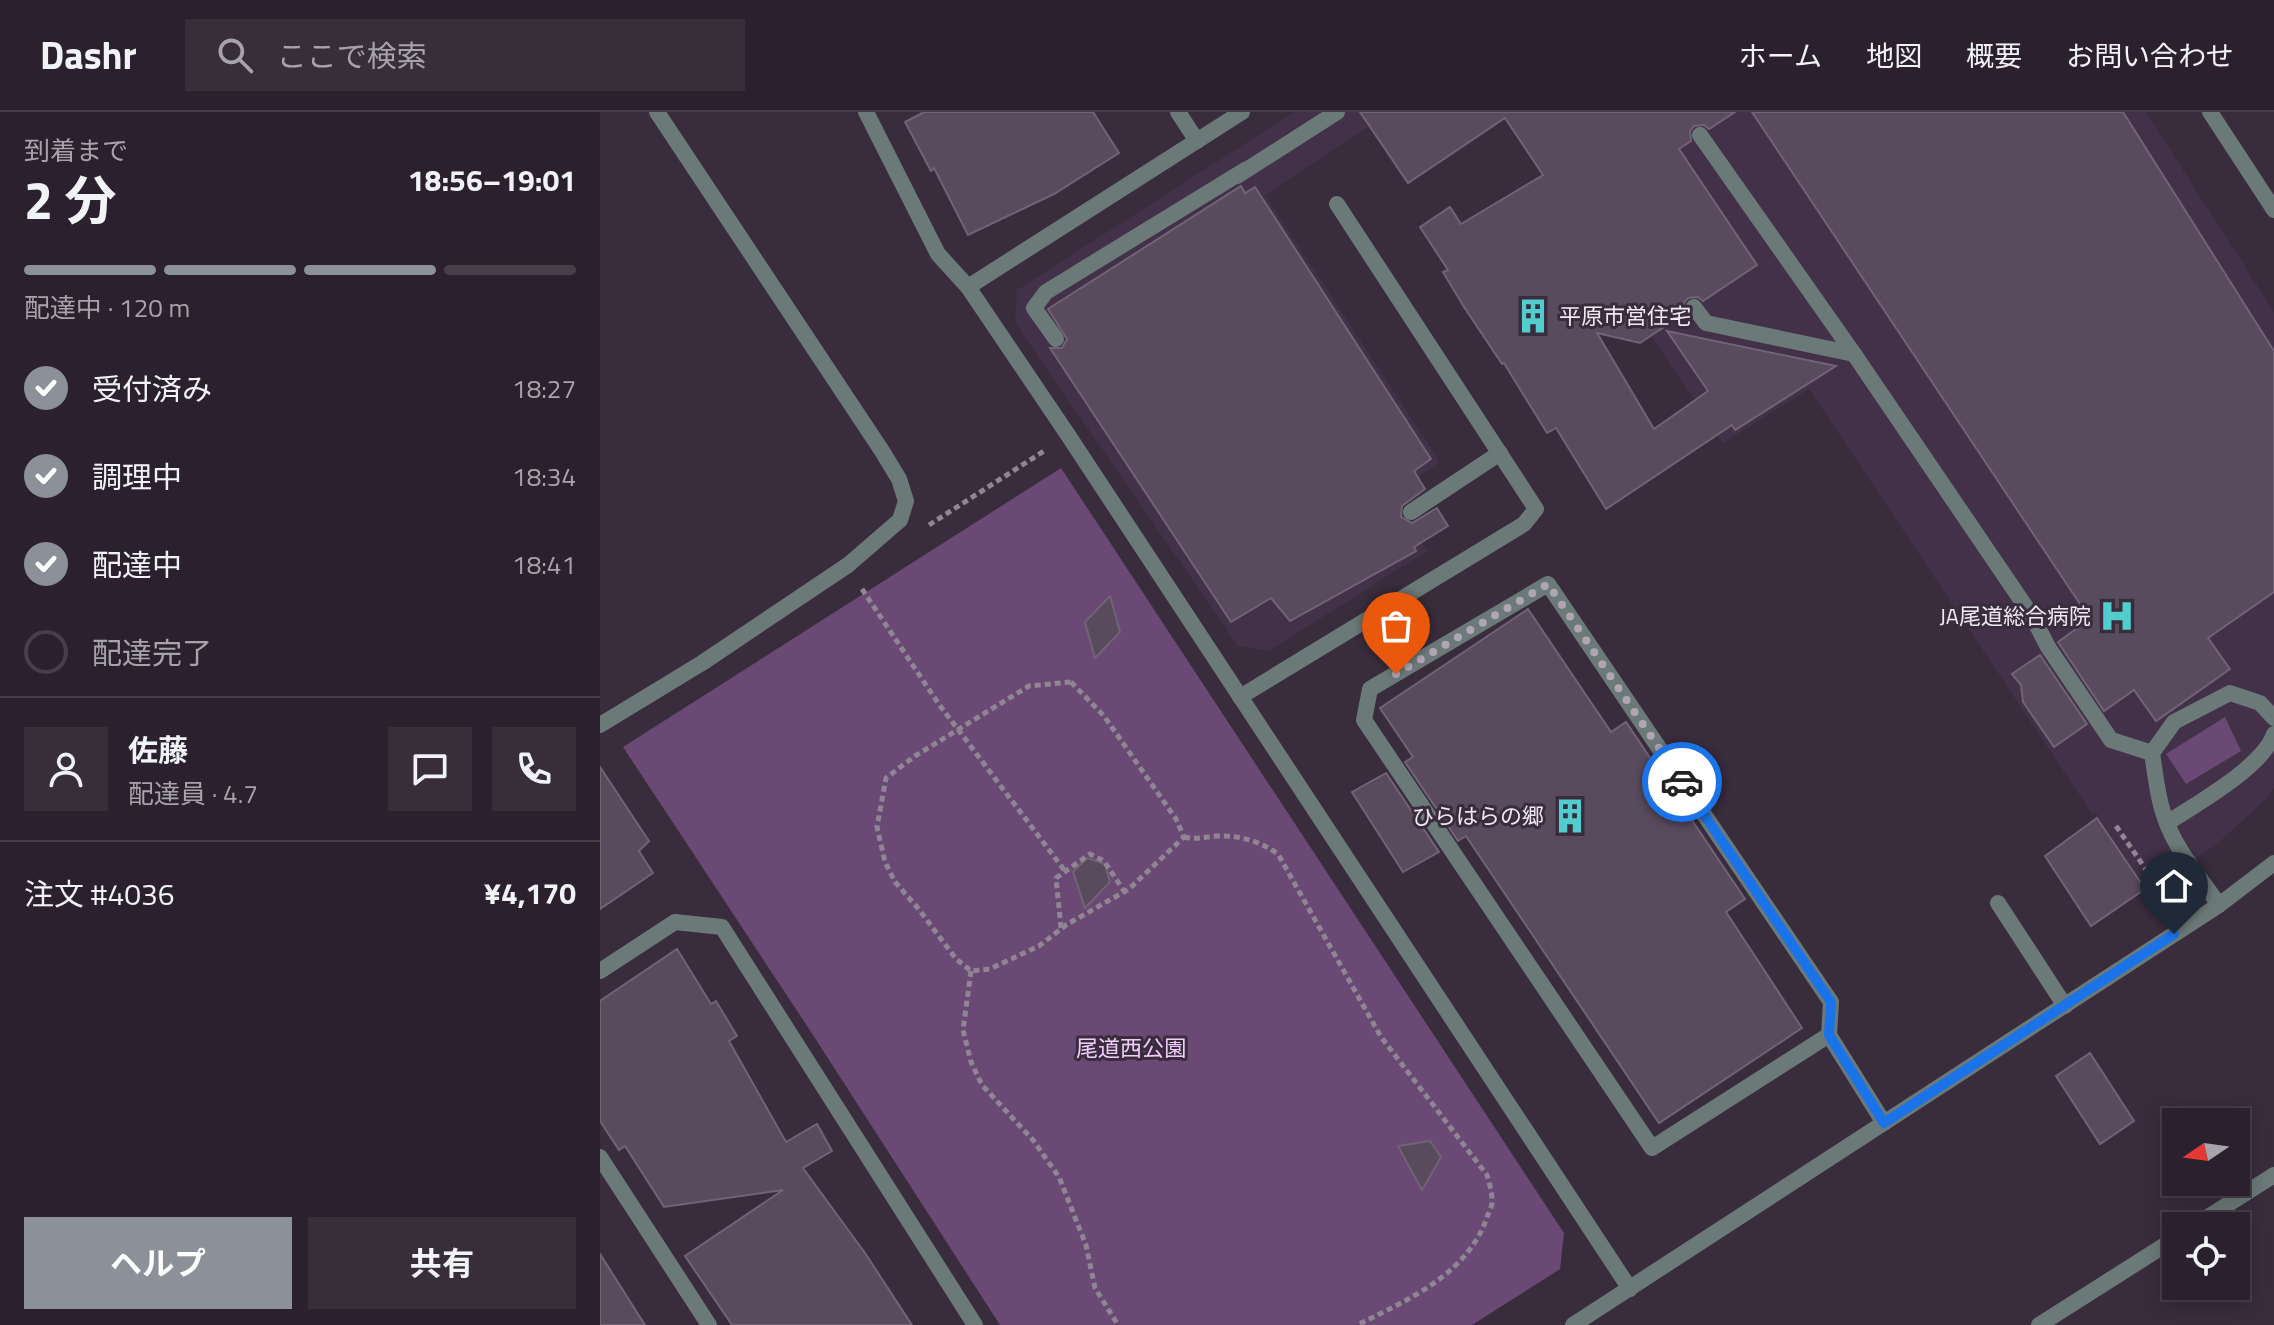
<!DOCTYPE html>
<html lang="ja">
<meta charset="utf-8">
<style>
body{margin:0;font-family:"Titillium Web","Noto Sans JP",sans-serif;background:#372e3a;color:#f1f3f6;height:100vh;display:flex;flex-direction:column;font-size:30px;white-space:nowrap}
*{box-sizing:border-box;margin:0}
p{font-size:26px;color:#a6a3aa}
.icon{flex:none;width:44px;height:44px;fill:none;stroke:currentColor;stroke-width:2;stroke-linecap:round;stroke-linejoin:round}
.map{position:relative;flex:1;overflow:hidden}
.panel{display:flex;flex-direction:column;background:#2b212e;width:600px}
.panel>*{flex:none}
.needle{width:52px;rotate:257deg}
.buttons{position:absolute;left:1562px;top:996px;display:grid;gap:16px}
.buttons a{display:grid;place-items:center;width:88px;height:88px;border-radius:0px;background:#2b212e;box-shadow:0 4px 20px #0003,0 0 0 2px #473e4a;font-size:40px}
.pin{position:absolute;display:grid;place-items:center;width:68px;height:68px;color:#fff;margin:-82px -34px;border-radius:50% 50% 50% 0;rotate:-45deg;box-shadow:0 0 8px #0007}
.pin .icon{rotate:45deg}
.courier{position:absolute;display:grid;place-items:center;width:80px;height:80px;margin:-40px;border:6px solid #1a73e8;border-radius:50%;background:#fff;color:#222;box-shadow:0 2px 10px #0007}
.head em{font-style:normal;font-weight:700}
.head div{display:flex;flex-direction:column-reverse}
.head{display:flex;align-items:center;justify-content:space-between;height:136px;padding:0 24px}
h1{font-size:52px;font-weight:700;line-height:60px}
.bar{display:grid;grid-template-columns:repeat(4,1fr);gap:12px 8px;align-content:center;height:96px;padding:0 24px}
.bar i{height:10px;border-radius:6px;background:#473e4a}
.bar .active{background:#8c9099}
.bar p{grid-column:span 4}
.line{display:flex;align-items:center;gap:20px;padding:0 24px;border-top:2px solid #473e4a}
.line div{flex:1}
.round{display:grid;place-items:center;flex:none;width:84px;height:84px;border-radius:0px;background:#372e3a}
ol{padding:0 24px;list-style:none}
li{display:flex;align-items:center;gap:24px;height:88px}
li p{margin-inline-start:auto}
li .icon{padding:8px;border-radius:50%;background:#8c9099;color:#fff;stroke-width:4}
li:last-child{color:#a6a3aa}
li i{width:44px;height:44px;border:4px solid #473e4a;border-radius:50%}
.primary-button{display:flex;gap:16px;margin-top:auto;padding:16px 24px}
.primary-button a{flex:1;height:92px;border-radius:0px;background:#8c9099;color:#fff;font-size:32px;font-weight:700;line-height:92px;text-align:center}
.primary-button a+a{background:#372e3a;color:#f1f3f6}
header{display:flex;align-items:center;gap:48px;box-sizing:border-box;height:112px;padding:0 40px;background:#2b212e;border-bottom:2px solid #473e4a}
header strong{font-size:38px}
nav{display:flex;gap:44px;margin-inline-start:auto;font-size:28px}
.search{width:560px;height:72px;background:#372e3a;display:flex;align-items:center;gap:20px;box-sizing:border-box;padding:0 28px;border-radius:0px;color:#a6a3aa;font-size:30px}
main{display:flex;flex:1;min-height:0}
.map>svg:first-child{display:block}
.built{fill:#423148}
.green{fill:#6b4975}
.building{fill:#594b5d;stroke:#716376;stroke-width:2}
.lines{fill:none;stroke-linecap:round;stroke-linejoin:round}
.path{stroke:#908593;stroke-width:5;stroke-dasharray:6 4;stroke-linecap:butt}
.service{stroke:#6c7979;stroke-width:16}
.minor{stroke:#6c7979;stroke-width:16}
.tertiary{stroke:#6c7979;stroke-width:16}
.done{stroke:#b0a6b3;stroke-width:8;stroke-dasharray:0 14.4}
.route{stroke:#1a73e8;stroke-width:10}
.labels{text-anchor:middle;stroke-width:6;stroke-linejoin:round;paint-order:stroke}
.poi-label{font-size:22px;fill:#f0e8f3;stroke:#392c3d;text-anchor:end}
.park-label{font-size:22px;fill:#f1cdfc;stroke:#392c3d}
</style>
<header>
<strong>Dashr</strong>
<div class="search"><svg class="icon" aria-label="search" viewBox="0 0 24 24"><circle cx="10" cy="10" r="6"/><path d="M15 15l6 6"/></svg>ここで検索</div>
<nav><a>ホーム</a><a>地図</a><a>概要</a><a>お問い合わせ</a></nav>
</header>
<main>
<section class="panel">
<div class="head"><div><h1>2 分</h1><p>到着まで</p></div><em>18:56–19:01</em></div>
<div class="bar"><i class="active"></i><i class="active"></i><i class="active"></i><i></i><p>配達中 · 120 m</p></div>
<ol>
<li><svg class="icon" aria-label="check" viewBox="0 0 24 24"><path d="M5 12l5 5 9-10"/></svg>受付済み<p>18:27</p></li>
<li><svg class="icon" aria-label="check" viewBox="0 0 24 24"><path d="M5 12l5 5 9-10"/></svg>調理中<p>18:34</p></li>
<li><svg class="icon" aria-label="check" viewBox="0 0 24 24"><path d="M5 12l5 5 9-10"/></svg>配達中<p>18:41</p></li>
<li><i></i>配達完了</li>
</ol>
<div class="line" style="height:144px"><a class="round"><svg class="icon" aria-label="person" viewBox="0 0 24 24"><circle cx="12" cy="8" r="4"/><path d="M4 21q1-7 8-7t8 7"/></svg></a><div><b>佐藤</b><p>配達員 · 4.7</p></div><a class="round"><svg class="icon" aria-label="chat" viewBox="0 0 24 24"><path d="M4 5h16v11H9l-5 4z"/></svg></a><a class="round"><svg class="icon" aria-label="phone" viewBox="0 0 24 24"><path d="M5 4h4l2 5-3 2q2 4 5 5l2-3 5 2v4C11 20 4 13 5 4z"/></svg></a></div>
<div class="line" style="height:104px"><div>注文 #4036</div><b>¥4,170</b></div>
<div class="primary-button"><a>ヘルプ</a><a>共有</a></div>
</section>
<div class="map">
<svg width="1674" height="1213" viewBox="0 0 1674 1213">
<rect width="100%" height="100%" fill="#392c3d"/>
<g class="built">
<path d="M694,0h97l-126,83 175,267 -49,33 36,56 -158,100 -31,-5 -223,-323 2,-33z"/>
<path d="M901,0h645l128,200v476l-10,13 -48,44 -69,45 -51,-77 -4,1 -283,-425 -86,54z"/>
</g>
<g class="green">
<path d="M461,356l503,765 -4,36 -88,56h-472l-189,-293 -188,-285z"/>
<path d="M1625,605l16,34 -55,33 -20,-30z"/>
</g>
<g class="building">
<path d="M324,0h169l26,41 -65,41 -86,41 -34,-67 -3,3 -26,-49z"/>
<path d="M760,0h375l-26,17 -5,-4 -10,1 -4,5 1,10 -12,8 78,116 -54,36 -5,-4 -10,1 -4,5 1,10 -45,30 -43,-10 57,96 54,-38 -41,-60 169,35 -101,64 -3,-5 -126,84 -50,-81 -9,5 -43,-70 -2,1 -38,-57 -21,-35 5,-2 -28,-43 30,-20 11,17 82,-49 -38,-57 -97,65z"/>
<path d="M1152,0h371l151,239v241l-66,46 22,31 -74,52 -22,-31 -30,21 -46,-69 32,-23z"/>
<path d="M641,74l4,7 10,-6 176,272 -17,12 11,18 -23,17 -1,11 11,6 25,-15 11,18 -34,21 2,4 -126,70 -19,-23 -40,24 -181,-274h12l5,-9 -19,-30z"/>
<path d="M510,484l10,36 -25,26 -10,-36z"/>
<path d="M928,497l83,123 15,-10 119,177 -19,13 76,116 -143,95 -193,-287 -8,5 -53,-79 8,-5 -33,-49z"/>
<path d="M1440,543l47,69 -33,23 -31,-45 -2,-17 -9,-11z"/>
<path d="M0,655l49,74 -10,10 14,22 -53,36z"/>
<path d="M786,661l53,79 -36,20 -51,-80z"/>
<path d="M1497,706l48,71 -54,37 -46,-70z"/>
<path d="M487,746l18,6 5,18 -25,26 -12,-36z"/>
<path d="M77,837l34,55 5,-3 21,35 -8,5 57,101 31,-18 15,27 -29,17 62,85 47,72h-180l-47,-69 98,-66 -119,17 -39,-61 -6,4 -19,-29v-120z"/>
<path d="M1490,941l44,68 -34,23 -44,-68z"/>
<path d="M830,1029l11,16 -19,33 -24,-44z"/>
<path d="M0,1142l45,71h-45z"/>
</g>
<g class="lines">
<g class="path">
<path d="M329,413l115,-74"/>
<path d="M262,477l76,114 127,168"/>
<path d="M471,570l33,34 72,103 8,18 -55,52 -63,36 -27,21 -49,23 -19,2 -15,-12 -39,-52 -22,-25 -10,-20 -8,-35 9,-49 29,-22 114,-70z"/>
<path d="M1516,714l40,58"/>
<path d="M584,725c13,3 20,0 32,-1 24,-1 43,5 62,18l103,183 106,138c2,7 5,17 5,24 1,6 -3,13 -5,18 -19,57 -79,83 -130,108"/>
<path d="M461,816l-5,-50 34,-24 14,7 20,30"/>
<path d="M371,859l-8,59 8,32 11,23 51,55 26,37 27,68 9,43 23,37"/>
</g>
<g class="service">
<path d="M1100,23l154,219"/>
<path d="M637,64l100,-64"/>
<path d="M1094,195l12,16 148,31 178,262 16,31 63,93 41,13c4,25 6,50 16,73 12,29 34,54 51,79"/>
<path d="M456,227l-22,-31 12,-16 199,-122"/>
<path d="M811,400l89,-59"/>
<path d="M640,585l284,-173 12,-15 -199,-305"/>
<path d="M1552,641l22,-31 56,-29 30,10 14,15"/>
<path d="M1567,711c28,-18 97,-57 107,-89"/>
<path d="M1398,791l67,103"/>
<path d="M1229,923l2,-33 -283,-418 -178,105 -6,31 288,428 177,-113 55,88"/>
</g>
<g class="minor">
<path d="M266,0l72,142 30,33 100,148 562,854"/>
<path d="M578,0l19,29"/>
<path d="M368,175l274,-175"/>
<path d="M0,613l102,-62 146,-98 52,-45 6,-19 -7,-22 -17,-28 -225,-339"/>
<path d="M0,859l75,-49 47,5 253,398"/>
<path d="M0,1045l109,168"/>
<path d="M1594,1114l80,-51"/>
<path d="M1439,1213l137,-87"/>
</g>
<g class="tertiary">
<path d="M1610,0l64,98"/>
<path d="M973,1213l646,-420 55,-42"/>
</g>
</g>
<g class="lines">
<path class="done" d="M796,562l152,-90 134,198"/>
<path class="route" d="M1082,670l149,220 -2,33 55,88 290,-189"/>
</g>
<defs>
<g id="building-bare" transform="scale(2.76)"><path d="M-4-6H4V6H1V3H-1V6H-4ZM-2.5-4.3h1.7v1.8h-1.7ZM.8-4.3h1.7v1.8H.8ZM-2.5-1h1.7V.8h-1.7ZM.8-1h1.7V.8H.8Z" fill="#52cdcd" stroke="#392c3d" stroke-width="2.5" paint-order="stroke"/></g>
<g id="hospital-bare" transform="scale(2.76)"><path d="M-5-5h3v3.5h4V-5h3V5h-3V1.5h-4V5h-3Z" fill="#52cdcd" stroke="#392c3d" stroke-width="2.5" paint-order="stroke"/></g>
</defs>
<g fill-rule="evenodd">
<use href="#building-bare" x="933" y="204"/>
<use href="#hospital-bare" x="1517" y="504"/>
<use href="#building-bare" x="970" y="704"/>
</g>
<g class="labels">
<g class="poi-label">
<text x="959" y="212" text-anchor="start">平原市営住宅</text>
<text x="1491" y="512">JA尾道総合病院</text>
<text x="944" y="712">ひらはらの郷</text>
</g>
<g class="park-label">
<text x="531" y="944">尾道西公園</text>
</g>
</g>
</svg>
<div class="buttons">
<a><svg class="needle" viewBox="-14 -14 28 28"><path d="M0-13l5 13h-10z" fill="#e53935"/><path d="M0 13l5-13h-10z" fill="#a6a3aa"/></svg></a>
<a><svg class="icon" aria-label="locate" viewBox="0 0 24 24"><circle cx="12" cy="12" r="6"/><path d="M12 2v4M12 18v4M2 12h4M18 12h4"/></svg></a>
</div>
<div class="pin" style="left:796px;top:562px;background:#ea580c"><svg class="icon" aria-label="bag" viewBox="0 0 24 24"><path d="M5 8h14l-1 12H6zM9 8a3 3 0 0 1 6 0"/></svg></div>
<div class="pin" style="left:1574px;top:822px;background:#1f2937"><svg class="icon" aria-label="home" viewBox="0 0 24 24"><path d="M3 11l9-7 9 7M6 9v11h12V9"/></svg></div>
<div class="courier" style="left:1082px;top:670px"><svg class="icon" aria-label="car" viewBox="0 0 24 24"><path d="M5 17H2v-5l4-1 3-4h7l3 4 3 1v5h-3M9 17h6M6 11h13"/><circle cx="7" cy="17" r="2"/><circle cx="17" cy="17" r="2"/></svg></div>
</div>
</main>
